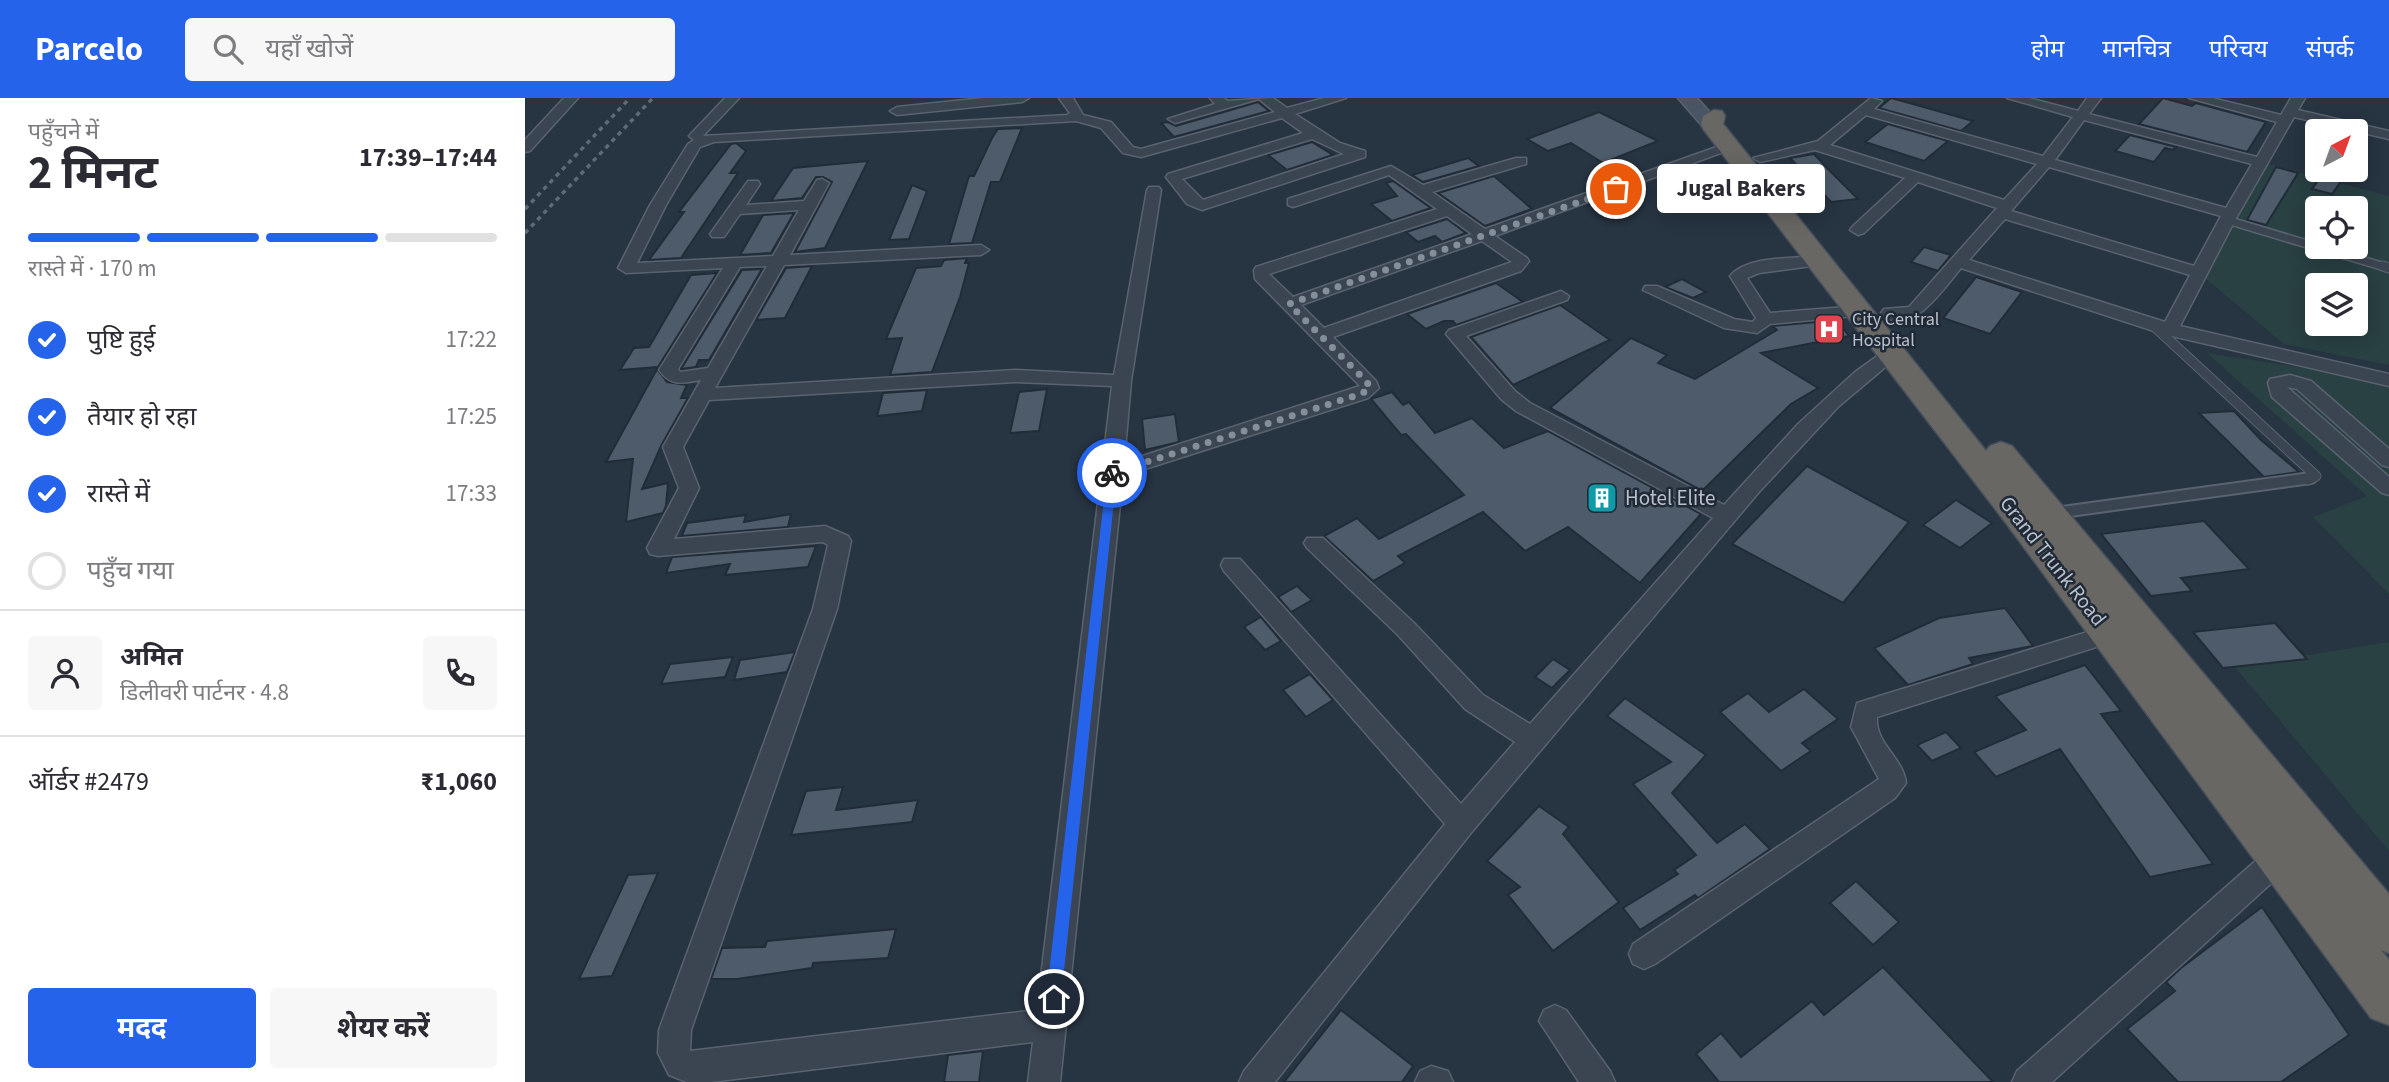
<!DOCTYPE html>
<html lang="hi">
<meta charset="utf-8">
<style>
body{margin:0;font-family:"Source Sans 3","Noto Sans Devanagari",sans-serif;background:#f7f7f7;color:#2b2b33;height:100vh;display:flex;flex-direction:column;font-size:26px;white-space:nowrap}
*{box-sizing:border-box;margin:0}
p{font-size:23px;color:#7c7c81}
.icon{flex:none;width:38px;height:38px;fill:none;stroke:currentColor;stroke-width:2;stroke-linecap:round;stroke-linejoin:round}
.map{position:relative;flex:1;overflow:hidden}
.side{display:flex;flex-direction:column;background:#fff;width:525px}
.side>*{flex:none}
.needle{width:46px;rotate:41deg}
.controls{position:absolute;left:1780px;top:21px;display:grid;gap:14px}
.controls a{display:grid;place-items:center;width:63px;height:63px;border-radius:7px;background:#fff;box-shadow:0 4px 18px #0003;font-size:35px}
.pin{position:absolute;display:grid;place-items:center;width:60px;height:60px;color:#fff;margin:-30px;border:4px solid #fff;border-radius:50%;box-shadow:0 2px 7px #0007}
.courier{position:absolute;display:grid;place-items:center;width:70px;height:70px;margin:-35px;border:5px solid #2563eb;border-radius:50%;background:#fff;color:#222;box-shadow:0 2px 9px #0007}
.bubble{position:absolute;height:49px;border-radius:7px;background:#fff;box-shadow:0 4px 18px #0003;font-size:23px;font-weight:700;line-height:49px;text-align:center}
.head em{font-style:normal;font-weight:700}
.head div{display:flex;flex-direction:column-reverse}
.head{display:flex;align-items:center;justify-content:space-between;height:119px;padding:0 28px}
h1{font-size:46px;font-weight:700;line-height:52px}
.bar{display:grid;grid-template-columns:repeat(4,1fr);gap:10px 7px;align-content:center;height:84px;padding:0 28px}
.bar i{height:9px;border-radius:5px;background:#e1e1e2}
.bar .current{background:#2563eb}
.bar p{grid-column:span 4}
.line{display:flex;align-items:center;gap:18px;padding:0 28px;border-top:2px solid #e1e1e2}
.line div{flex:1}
.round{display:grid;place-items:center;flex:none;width:74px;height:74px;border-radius:7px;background:#f7f7f7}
ol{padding:0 28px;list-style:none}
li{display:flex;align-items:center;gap:21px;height:77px}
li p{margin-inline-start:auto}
li .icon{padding:7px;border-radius:50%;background:#2563eb;color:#fff;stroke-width:4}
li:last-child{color:#7c7c81}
li i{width:38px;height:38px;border:4px solid #e1e1e2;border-radius:50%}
.primary-button{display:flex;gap:14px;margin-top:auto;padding:14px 28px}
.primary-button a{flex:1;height:80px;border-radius:7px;background:#2563eb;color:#fff;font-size:28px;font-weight:700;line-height:80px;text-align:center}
.primary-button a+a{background:#f7f7f7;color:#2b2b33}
header{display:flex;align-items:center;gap:42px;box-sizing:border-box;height:98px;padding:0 35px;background:#2563eb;color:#fff}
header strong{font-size:33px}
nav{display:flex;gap:38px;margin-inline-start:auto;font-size:24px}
.search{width:490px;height:63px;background:#f7f7f7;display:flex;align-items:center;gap:18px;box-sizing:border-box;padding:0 24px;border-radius:7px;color:#7c7c81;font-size:26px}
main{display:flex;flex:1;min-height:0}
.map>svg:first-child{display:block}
.green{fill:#294143;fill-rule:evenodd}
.building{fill:#4d5b6a;stroke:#222c39;stroke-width:2}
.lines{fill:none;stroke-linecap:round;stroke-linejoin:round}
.service-far2-casing{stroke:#59636f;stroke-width:10}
.service-far1-casing{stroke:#59636f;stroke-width:11}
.service-casing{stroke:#59636f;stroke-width:14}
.minor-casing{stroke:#59636f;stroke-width:3}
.secondary-casing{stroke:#59636f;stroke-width:3}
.trunk-casing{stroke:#46505c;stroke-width:3}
.service-far2{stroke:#3b4551;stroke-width:7}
.service-far1{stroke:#3b4551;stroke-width:9}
.service{stroke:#3b4551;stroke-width:10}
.minor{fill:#3b4551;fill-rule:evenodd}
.secondary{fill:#495564;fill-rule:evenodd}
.trunk{fill:#686764;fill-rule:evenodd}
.rail{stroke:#5d6a78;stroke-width:3.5;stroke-dasharray:4.5 4.5;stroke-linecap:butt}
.route{fill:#2563eb}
.done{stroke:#858f9b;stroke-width:7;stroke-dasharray:0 12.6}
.labels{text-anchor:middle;stroke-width:5;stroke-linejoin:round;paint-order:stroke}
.far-poi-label{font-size:18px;fill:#b8c0cb;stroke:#202a37;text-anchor:start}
.poi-label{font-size:21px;fill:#b8c0cb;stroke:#202a37;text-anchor:start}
.street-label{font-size:21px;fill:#b8c0cb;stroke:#202a37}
</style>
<header>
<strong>Parcelo</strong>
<div class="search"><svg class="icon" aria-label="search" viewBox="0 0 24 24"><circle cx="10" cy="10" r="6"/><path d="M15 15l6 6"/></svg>यहाँ खोजें</div>
<nav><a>होम</a><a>मानचित्र</a><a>परिचय</a><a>संपर्क</a></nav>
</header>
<main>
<section class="side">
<div class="head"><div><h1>2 मिनट</h1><p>पहुँचने में</p></div><em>17:39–17:44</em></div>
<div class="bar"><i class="current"></i><i class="current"></i><i class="current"></i><i></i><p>रास्ते में · 170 m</p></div>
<ol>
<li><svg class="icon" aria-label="check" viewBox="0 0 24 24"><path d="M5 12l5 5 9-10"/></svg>पुष्टि हुई<p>17:22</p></li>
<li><svg class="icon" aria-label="check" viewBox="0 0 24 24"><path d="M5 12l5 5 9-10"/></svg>तैयार हो रहा<p>17:25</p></li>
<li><svg class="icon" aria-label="check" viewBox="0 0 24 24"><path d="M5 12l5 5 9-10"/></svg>रास्ते में<p>17:33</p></li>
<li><i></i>पहुँच गया</li>
</ol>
<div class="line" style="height:126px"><a class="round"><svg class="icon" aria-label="person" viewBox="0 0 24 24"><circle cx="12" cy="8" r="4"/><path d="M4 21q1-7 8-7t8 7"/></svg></a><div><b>अमित</b><p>डिलीवरी पार्टनर · 4.8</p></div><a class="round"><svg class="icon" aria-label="phone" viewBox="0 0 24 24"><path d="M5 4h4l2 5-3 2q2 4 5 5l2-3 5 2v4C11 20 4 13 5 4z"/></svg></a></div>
<div class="line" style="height:91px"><div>ऑर्डर #2479</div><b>₹1,060</b></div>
<div class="primary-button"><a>मदद</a><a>शेयर करें</a></div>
</section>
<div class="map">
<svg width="1864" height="984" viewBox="0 0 1864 984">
<rect width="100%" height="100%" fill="#273442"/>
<g class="green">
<path d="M1735,64l129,34v169l-105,-21 -85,-71zM1792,110h38v39h-38zM1792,187h38v39h-38z"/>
<path d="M1682,255l98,15 84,19v207l-76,-77 54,-21z"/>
<path d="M1864,544v209l-154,-184z"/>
</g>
<g class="building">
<path d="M1366,0l22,6 60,17 -12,10 -82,-23z"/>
<path d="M1638,0l29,8 4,-3 70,19 -19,30 -108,-28z"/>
<path d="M733,4l11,9 -95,26 -13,-14 7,-1 8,4z"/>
<path d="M1074,14l59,29 -55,22 -32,-20 -23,8 -21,-12z"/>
<path d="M1363,26l60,17 -24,20 -59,-19z"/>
<path d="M497,30l-22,54h-9l-19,61 -23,1 20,-68h5l18,-38 6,-9z"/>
<path d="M1605,37l46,12 -3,3 -8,-2 -11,14 -39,-11z"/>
<path d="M787,44l21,13 -46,15 -19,-15z"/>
<path d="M211,45l10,8 -16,22h8l-57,85 -32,2 35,-48h-5l52,-68z"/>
<path d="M1289,56l15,16 29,29 -27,3 -41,-44z"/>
<path d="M943,60l11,8 -56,16 -11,-7z"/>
<path d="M343,63l-43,87 -30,4 37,-70 -9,-5h-7l-14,21 -31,3 22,-33z"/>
<path d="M1751,69l22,6 -32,52 -19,-5z"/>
<path d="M1801,72h23l-17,24 -20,-5z"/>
<path d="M969,78l38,33 -47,17 -47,-33z"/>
<path d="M868,83l38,27 -39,13 -21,-17 26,-8 -11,-13z"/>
<path d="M387,87l15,6 -18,48 -20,1z"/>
<path d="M269,115l-23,40 -31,2 23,-40z"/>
<path d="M922,121l19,14 -24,9 -7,-6 -17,6 -12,-10z"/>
<path d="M1399,149l27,8 -13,16 -27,-9z"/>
<path d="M442,160l-2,5h4l-9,34 -28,75 -42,3 12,-37 -16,1 30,-71 25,-2 3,-6z"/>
<path d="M287,168l-27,52 -29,2 30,-52z"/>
<path d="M237,171l-53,91h-10l-3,7 -15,2 61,-99z"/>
<path d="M192,175l-59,94 -38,3 14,-22 15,-1 42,-72z"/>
<path d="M1451,179l46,15 -32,42 -47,-16z"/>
<path d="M1157,181l24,13 -13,6 -28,-11z"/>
<path d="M971,185l27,19 -67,23 -3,-4h-9l-18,8 -19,-15z"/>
<path d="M1035,207l50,35 -97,45 -42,-48z"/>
<path d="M1312,222l12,16 -88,17 57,35 -27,16 -89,87 -152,-83 81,-70 36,17 -9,8 37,16 82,-49 -5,-4z"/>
<path d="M132,271l10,13 20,3 -6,13h7l-27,48 -19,43 26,-6 -2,23 -3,7 -37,9 7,-63 -27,3z"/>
<path d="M522,291l-8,42 -29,2 9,-41z"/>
<path d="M402,292l-5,21 -45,5 6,-23z"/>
<path d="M867,294l11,13 6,-3 26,31 37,-15 32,30 44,-17 153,83 -61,69 -72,-56 -43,24 -42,-39 -85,44 7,7 -32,18 -49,-45 33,-18 22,21 85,-44 -58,-61 -5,1 -30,-36z"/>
<path d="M1709,313l27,29 38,32 -35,5 -65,-64z"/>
<path d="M650,316l4,28 -34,8 -3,-31z"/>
<path d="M1282,368l102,56 -66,81 -111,-59z"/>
<path d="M1431,402l36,23 -32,25 -37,-23z"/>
<path d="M266,416l-3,13 -106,9 5,-13 59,-8 -2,7z"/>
<path d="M1679,423l45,48 -68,9 11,13 -41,5 -50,-62z"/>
<path d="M291,448l-8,21 -83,8 5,-11 -64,9 6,-16z"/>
<path d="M772,488l15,14 -21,12 -13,-15z"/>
<path d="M1480,510l28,38 -64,12 4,6 -65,21 -34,-37 65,-30z"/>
<path d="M736,519l20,24 -16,9 -21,-23z"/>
<path d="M1750,525l32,36 -84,9 -30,-36z"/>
<path d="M270,554l-8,20 -53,8 6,-20z"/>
<path d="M208,559l-8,20 -64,7 9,-20z"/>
<path d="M1028,561l17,11 -18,18 -17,-11z"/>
<path d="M1560,567l36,46 -20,3 112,150 -63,13 -90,-128 -64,28 -22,-25 52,-22 -31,-34z"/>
<path d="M785,576l23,26 -27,17 -23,-27z"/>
<path d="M1279,591l34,30 -36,24 9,8 -30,20 -61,-59 28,-19 21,19z"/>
<path d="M1100,600l81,57 -34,38 45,50 28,-19 25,25 -72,49 -3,-3 -55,35 -17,-22 55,-34 -4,-4 22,-15 -63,-71 38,-22 -64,-46z"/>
<path d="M1421,634l15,16 -29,13 -15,-16z"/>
<path d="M318,689l-7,23 82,-10 -6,22 -121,13 15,-44z"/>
<path d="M1014,708l30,21 -6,7 56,68 -66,49 -45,-56 12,-8 -33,-26z"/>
<path d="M133,775l-46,103 -33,3 49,-104z"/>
<path d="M1331,783l43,41 -26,23 -43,-42z"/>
<path d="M1737,809l87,128 -68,47h-103l-51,-53 48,-38 -9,-9 15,-14z"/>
<path d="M371,831l-8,29 -75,5 -1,5 -75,11h-26l11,-31 43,-1 2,-6z"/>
<path d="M1358,869l110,115h-274l-23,-28 25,-21 20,24 71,-56 12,14z"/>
<path d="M816,912l72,56 -11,16h-118z"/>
<path d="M458,953l-4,31h-35l4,-27z"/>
</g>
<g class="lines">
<g class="service-far2-casing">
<g id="service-far2">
<path d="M1702,122l90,27"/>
<path d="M1793,149l70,21"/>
</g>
</g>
<g class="service-far1-casing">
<g id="service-far1">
<path d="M1858,168l6,2"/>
<path d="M1630,229l161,149 -8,4"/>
</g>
</g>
<g class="service-casing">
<path id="service" d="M1530,415l256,-35"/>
</g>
<g class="minor-casing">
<g id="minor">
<path d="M39,0h14l-48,53 -5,1v-12z"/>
<path d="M200,0h14l-36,38 364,-21 3,-2 -11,-15h14l10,17 28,7 22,25 8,2 134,-37 -16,-13 -84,24 -7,-4 47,-15 -5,-6h14l3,3 46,-3 14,10 37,-10h22l-51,16 45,29 25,8v6l-163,53 -15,-6 -21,-27 2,-3 135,-41 -21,-15 -141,39 -18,-4 -22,-25 -25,-7 -362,21 -14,5 -34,58 -29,58 136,-7 26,-46 -59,4 -16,23h-12l-2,-3 38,-53h10l2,3 -14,21 58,-4 13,-21 5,-1 7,4 -39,72 191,-10 8,5 -8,5 -197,10 -69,123 301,-18 98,5 33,-185 2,-3h10l2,3 -30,191 -7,81 236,-76 -105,-107 -1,-9 2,-3 181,-58 -48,-34 -96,32 -5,-2v-6l103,-33 32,19 93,-27h10v6l-94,28 53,37 240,-85 12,3 -242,89 32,22 2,3 -8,10 -188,66 43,44 3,7 -11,10 -245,78 -63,606h-32l5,-40 -322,40h-24l-18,-7 -11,-22 1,-23 154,-421 15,-64 -5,-3 -165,14 -8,-2 -3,-6 32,-60 -16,-41 38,-67c-19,3 -30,7 -42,-10l64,-102 -97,5 -8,-5 32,-63 38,-61 6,-4 -5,-4zM787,41l32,15 -141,46 -21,-21zM922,118l25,18 -179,63 -24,-23zM957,143l30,21 -188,66 -23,-23zM242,168l-59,102 -28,4 -2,-3 62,-102zM491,284l96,4 -75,624 -347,41 1,-21 146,-421 14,-68 -3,-5 -23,-10 -151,13 25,-51 -16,-41 26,-47z"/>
<path d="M459,0h45l-7,4 -125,13 -7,-4 7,-4z"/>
<path d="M1346,0l11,3 -8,8 169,47 30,-39 -66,-19h22l49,13 9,-13h14l-12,16 168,43 20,-35 -88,-24h23l69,17 10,-17h14l-7,12 91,21v8l-95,-22 -59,103 -55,106 209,48v12l-226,-52 -202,-66c-16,19 -52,74 -80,45l3,-4 25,-2 88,-99 -79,-26 -54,51 -6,2 -8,-5 2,-3 53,-49 -90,-28 -55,12 -7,-4 65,-17zM1341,17l171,49 -33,36 -174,-55zM1559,22l168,44 -26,44 -171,-48zM1524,69l172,49 -27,50 -183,-55zM1480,121l185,56 -25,47 -196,-62z"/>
<path d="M1296,158l8,5 -2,3 -68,9 -12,5 23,35 89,-7 6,1 3,4 -3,4 -95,9 -13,9 -33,-5 -81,-38 2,-4h12l77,33 19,3 3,-4 -26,-42c18,-21 65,-17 91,-20z"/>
<path d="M1036,193l8,5 -2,4 -101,36 49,55 15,12 194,102 74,-81 57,-52 32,-23 6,-1 9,5 -63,53 -80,86 -289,342 -195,248h-36l5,-11 201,-247 -221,-253 -3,-6 3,-6h16l221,245 54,-62 -50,-33 -67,-74 -91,-87 -3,-5 3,-5h16l91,85 69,72 47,29 183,-206 -197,-107 -15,-12 -55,-65 3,-4z"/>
<path d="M1765,277l21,6 78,68v18l-7,-2 -85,-76 -10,-2 102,90v18l-7,-2 -110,-96 -4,-14 2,-4z"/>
<path d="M1585,527l8,3 4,6 -4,6 -241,77c-2,27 26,40 29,66l-11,15 -240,166 -11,5 -11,-5 -4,-10 4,-10 246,-165 -28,-52 6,-24z"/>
<path d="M1753,748l10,4 4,9 -4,9 -236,214h-40l5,-11 251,-221z"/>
<path d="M1030,907l11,5 44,61 5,11h-36l-40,-61 5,-11z"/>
<path d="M906,968l17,5 5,11h-38l5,-11z"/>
</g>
</g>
<g class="secondary-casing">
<path id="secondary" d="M1153,0h19l24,27 -2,4h-14z"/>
</g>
<g class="trunk-casing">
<path id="trunk" d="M1189,12l8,1 3,5 -2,8 263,327 4,-5 11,-4 11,4 377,448v59l-8,-3 8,10v65l-18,-7 -365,-495 -302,-393 -3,-5 2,-9z"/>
</g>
<use href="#service-far2" class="service-far2"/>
<use href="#service-far1" class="service-far1"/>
<use href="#service" class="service"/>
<use href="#minor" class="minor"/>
<use href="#secondary" class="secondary"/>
<use href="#trunk" class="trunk"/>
<g class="rail">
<path d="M0,111l105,-111"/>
<path d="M0,135l128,-135"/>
</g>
</g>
<path class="route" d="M587,371l5,4 -56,526 -7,8 -8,-8 61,-526z"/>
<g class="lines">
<path class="done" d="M587,375l249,-79 9,-6 -3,-6 -78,-78 327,-115"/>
</g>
<defs>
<g id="hospital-square" transform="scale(1.575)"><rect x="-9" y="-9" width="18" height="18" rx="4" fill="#e0444e" stroke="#202a37"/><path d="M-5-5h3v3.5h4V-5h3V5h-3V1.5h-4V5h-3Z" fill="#fff"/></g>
<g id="building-square" transform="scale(1.575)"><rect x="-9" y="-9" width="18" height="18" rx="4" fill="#0f9aa8" stroke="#202a37"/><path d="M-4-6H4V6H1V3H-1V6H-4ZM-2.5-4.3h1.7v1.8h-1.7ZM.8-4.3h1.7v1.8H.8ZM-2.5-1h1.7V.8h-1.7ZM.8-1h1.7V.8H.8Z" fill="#fff"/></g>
</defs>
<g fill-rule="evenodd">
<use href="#hospital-square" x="1304" y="231"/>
<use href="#building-square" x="1077" y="400"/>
</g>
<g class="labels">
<g class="far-poi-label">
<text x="1327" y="227">City Central<tspan x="1327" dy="21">Hospital</tspan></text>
</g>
<g class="poi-label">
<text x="1100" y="407">Hotel Elite</text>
</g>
<g class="street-label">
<text transform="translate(1528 463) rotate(52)" y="7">Grand Trunk Road</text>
</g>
</g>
</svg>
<div class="controls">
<a><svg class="needle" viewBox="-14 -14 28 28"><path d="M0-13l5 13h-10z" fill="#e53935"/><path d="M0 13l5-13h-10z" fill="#7c7c81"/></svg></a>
<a><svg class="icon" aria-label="locate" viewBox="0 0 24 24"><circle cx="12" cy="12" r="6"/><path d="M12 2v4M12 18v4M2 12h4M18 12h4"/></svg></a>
<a><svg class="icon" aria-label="layers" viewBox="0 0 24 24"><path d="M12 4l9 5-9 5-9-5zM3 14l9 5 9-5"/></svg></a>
</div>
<div class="pin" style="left:1091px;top:91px;background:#ea580c"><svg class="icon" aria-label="bag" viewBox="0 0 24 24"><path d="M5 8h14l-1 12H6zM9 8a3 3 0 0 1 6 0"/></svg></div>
<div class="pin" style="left:529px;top:901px;background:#1f2937"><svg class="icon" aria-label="home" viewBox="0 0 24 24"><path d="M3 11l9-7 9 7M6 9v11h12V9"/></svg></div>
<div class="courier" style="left:587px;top:375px"><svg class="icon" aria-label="bike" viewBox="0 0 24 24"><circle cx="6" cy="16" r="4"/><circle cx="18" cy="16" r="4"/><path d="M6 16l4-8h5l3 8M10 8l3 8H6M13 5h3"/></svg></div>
<div class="bubble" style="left:1132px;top:66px;width:168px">Jugal Bakers</div>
</div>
</main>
